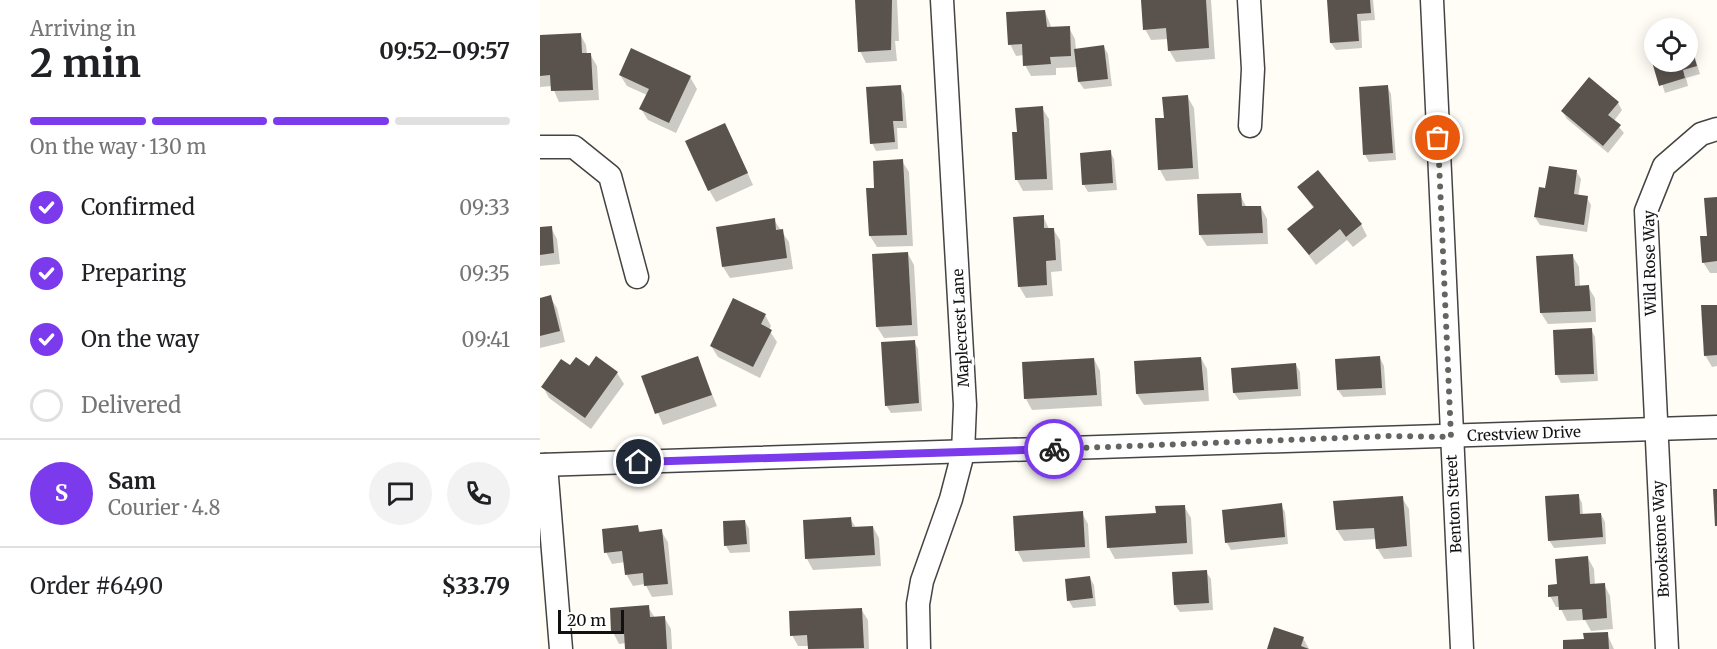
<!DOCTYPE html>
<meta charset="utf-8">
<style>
body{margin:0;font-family:Merriweather,serif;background:#f2f2f2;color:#202124;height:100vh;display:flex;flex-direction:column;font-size:22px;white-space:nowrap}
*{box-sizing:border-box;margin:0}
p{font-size:20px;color:#757577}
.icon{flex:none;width:33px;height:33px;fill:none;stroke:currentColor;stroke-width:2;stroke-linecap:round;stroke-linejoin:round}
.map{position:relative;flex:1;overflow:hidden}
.panel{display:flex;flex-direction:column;background:#fff;width:540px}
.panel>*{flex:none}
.tools{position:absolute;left:1104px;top:18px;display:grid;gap:12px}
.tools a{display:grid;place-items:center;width:54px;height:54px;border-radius:50%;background:#fff;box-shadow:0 3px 15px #0003;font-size:30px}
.scale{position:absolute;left:18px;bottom:15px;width:66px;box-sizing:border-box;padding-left:6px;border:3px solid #111;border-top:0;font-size:16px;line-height:21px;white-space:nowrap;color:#111;-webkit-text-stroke:4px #fff;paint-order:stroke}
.pin{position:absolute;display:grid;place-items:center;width:51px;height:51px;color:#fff;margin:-26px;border:3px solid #fff;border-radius:50%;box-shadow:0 2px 6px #0007}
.courier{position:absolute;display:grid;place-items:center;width:60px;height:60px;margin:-30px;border:4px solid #7c3aed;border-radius:50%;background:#fff;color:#222;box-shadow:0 2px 8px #0007}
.overview em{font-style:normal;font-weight:700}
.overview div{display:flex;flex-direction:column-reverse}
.overview{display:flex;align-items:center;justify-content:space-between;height:102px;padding:0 30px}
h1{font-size:39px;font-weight:700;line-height:45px}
.bar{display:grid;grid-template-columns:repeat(4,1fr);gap:9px 6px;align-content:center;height:72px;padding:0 30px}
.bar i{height:8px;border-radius:4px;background:#e0e0e0}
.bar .on{background:#7c3aed}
.bar p{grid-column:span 4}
.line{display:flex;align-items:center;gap:15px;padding:0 30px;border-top:2px solid #e0e0e0}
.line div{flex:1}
.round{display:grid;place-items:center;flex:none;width:63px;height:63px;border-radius:32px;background:#f2f2f2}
ol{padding:0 30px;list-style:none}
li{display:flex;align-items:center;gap:18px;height:66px}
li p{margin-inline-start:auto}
li .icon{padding:6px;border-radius:50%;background:#7c3aed;color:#fff;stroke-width:4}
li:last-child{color:#757577}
li i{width:33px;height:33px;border:3px solid #e0e0e0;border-radius:50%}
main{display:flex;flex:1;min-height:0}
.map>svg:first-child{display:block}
.shadow{fill:#0003}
.building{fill:#5a524d}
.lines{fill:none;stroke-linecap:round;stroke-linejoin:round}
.minor-casing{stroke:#444;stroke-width:25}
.minor{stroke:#fff;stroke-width:22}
.done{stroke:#646461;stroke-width:6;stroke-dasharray:0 10.8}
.route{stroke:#7c3aed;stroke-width:8}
.labels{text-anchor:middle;stroke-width:6;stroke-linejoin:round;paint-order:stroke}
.street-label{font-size:15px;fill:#111;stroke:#fff}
</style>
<main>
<section class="panel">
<div class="overview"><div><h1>2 min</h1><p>Arriving in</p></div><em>09:52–09:57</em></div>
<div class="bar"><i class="on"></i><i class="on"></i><i class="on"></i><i></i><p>On the way · 130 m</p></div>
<ol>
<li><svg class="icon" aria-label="check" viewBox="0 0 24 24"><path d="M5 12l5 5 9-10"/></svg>Confirmed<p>09:33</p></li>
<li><svg class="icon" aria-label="check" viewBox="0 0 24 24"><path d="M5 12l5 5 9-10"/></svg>Preparing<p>09:35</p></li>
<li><svg class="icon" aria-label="check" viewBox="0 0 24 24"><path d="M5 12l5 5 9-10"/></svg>On the way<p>09:41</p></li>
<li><i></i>Delivered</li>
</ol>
<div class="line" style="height:108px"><b class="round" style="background:#7c3aed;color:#fff">S</b><div><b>Sam</b><p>Courier · 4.8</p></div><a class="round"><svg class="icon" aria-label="chat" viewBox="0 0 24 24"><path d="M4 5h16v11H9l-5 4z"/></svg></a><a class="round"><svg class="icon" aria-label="phone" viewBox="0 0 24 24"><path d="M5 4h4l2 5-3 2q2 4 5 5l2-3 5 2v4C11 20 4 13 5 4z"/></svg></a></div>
<div class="line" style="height:78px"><div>Order #6490</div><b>$33.79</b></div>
</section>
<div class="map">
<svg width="1177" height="649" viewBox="0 0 1177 649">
<rect width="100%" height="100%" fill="#fffdf5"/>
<g class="shadow">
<path d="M317,0h40l2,41h-4l2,20 -31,2 -6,-12z"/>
<path d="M603,0h68l4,59 -39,3 -7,-12v-11l-18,1 -6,-11z"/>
<path d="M789,0h44l2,20 -14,1 1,27 -26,2 -5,-7z"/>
<path d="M505,11l7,18 17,-1 6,11 1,11 28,-3 4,7 4,32 -28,3 -5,-7 -1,-15 -22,1v7l-25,1 -6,-11 -1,-10 -8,1 -6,-12z"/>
<path d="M40,34l6,11 1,9h3l7,12 2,34 -40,2 -7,-16 -12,1v-51z"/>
<path d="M1148,35l12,39 -14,4 2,8 -23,7 -17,-51 6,-2v22h34z"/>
<path d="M80,75l70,2 7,12 -21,44 -28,-13 -7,-11 6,-14 -20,-9z"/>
<path d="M847,86l4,8 5,66 -27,2 -4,-7z"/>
<path d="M360,87l4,7 3,34h-10l1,21 -22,2 -4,-8z"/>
<path d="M647,96l7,12 5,71 -33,2 -6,-11z"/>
<path d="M1078,103l4,7 -8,11 10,12 -16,20 -41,-34 -5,-8z"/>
<path d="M502,108l7,11 4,71 -30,1 -6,-11 -3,-47h4z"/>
<path d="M191,136l22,49 -37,17 -7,-12z"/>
<path d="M570,152l4,7 3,31 -29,2 -4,-7z"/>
<path d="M362,161l7,11 4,74 -36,1 -7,-11 -2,-47h8z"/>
<path d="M1036,171l5,8 -3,18 9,1 4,7 -4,27 -47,-7 -5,-8 12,-27z"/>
<path d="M759,188l62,36 6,12 -14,11 -6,-7 -31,25 -27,-36 25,-20z"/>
<path d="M700,195l7,13 14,-1 6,12 1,25 -61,2 -7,-11z"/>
<path d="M1177,199v74h-7l-7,-11 5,-25 -3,-37z"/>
<path d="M503,216l6,13h4l7,11 2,31 -11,1 2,24 -27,2 -7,-12z"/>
<path d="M234,220l15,22 4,27 -63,9 -7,-11z"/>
<path d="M11,228l6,11 3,25 -20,2v-37z"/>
<path d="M368,254l6,11 4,71 -34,2 -7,-11z"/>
<path d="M1032,255l7,12 1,20h8l7,11 1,24 -48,2 -7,-11z"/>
<path d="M10,297l7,11 8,34 -25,6v-49z"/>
<path d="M1177,306v60l-5,1 -7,-12 -3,-48z"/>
<path d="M225,315l6,11 -2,4 8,12 -17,36 -42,-21 -7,-11z"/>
<path d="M1051,329l4,8 3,44 -37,2 -4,-8 -3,-44z"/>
<path d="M374,341l4,8 4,62 -31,2 -5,-8z"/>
<path d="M157,358l20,48 -54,19 -20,-48z"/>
<path d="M661,358l6,11 2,32 -65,4 -7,-11 -2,-32z"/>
<path d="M840,358l4,8 2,29 -43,2 -5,-7z"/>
<path d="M554,359l6,12 2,35 -70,4 -6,-11 -3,-35z"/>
<path d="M756,365l4,7 1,24 -62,4 -5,-7 -1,-24z"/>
<path d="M30,367l47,6 7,11 -33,45 -42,-31 -6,-11z"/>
<path d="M1038,495l4,8 1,13 18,-2 4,8 1,22 -52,4 -5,-8z"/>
<path d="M862,498l7,11 3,48 -28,2 -7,-11v-9l-33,2 -7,-11z"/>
<path d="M741,505l4,7 3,32 -57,6 -4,-7z"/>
<path d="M644,506l7,12 2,36 -78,5 -6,-11z"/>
<path d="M542,513l6,11 2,34 -67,4 -6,-12z"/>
<path d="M310,518l6,10 17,-1 6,11 2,28 -68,4 -6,-11z"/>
<path d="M205,521l4,8 1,23 -20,1 -4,-7z"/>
<path d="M97,526l4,7 20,-2 7,11 5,53 -21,2 -7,-13 -12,2 -7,-12 -1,-12 -13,2 -6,-12z"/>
<path d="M1048,558l6,11 1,16 9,-1 6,12 3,33 -22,2 -6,-11 -18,1 -7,-14h-4l-6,-11z"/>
<path d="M666,572l5,7 2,31 -33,2 -5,-7z"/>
<path d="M550,578l4,7 2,21 -23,2 -4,-7z"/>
<path d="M108,607l7,11 9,-1 7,12 1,20h-45v-6l-8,1 -6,-12z"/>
<path d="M321,609l7,11 1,29h-60v-3h-11l-6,-11z"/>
<path d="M1067,634l7,15h-50l21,-8z"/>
<path d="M763,638l6,11h-40z"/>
</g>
<g class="building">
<path d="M315,0h37l-1,50 -33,2z"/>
<path d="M601,0h65l3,48 -41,3 -2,-23 -23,2z"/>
<path d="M787,0h43l1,13 -14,1 2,27 -29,2z"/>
<path d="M505,10l2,17 23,-1 1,30 -21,1 1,7 -28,2 -1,-22 -14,1 -2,-33z"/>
<path d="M41,33l1,20h9l2,37 -42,1 -1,-16 -10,1v-41z"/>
<path d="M1148,36l9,30 -14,4 2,8 -26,8 -13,-45 8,-2v23h34z"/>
<path d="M564,45l4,34 -30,3 -4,-33z"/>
<path d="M91,48l60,28 -22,47 -30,-14 10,-20 -30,-14z"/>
<path d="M1049,77l30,25 -11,13 13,10 -18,21 -42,-35z"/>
<path d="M361,85l2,36h-10l2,21 -25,2 -4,-57z"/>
<path d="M848,85l5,68 -30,2 -4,-68z"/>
<path d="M648,95l5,73 -35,2 -3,-52h9l-2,-21z"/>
<path d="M503,106l4,73 -32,1 -3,-48h5l-2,-24z"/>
<path d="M185,123l23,50 -40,18 -23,-50z"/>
<path d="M571,150l2,33 -31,2 -2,-32z"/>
<path d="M363,159l4,76 -38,1 -3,-48h8l-1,-27z"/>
<path d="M1009,166l28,4 -3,24 14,2 -4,29 -50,-8 5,-30 6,1z"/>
<path d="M778,170l44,54 -16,13 -6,-8 -31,26 -22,-26 27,-22 -17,-20z"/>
<path d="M701,193l1,13h19l2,27 -64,2 -2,-41z"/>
<path d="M1177,197v64l-15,2 -2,-27h7l-3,-38z"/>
<path d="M504,215v13h10l2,32 -10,1 1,24 -29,2 -5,-70z"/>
<path d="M235,218l1,12 7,-1 4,29 -65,9 -6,-40z"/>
<path d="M12,226l2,27 -14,2v-28z"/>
<path d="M368,252l4,73 -36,2 -4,-73z"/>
<path d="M1033,254l2,32 14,-1 2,26 -51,2 -4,-57z"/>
<path d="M11,295l9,36 -20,5v-38z"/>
<path d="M193,298l33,16 -5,10 11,6 -19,37 -43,-21z"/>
<path d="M1161,305h16v50l-13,1z"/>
<path d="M1052,328l2,46 -39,1 -2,-45z"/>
<path d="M375,340l4,63 -34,3 -4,-64z"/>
<path d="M56,356l22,16 -33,46 -44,-31 20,-28 9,6 6,-8 13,9z"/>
<path d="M158,356l14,39 -57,19 -14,-38z"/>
<path d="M840,356l2,32 -45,2 -2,-31z"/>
<path d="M661,357l3,33 -68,4 -2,-33z"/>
<path d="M554,358l3,37 -73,4 -2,-37z"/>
<path d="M756,363l2,26 -65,4 -2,-25z"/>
<path d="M1173,489h4v37h-2z"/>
<path d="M1039,494l1,20 21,-1 2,24 -55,4 -3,-45z"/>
<path d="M863,496l4,50 -31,3 -2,-21 -38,2 -3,-29z"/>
<path d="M742,503l3,34 -60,6 -3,-33z"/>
<path d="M645,505l2,38 -80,5 -2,-32 51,-3 -1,-7z"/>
<path d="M543,511l2,36 -70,4 -2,-35z"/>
<path d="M311,517l1,10 21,-1 2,29 -70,4 -2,-39z"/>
<path d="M205,520l2,24 -23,2 -1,-25z"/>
<path d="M98,525l1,7 23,-3 6,55 -24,2 -1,-13 -18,2 -3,-24 -18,2 -2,-24z"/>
<path d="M1048,556l2,28 15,-1 2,35 -24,2 -1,-11 -23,1 -1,-14 -10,1v-12l9,-1 -2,-25z"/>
<path d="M667,570l2,33 -35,2 -2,-33z"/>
<path d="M550,576l3,22 -26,3 -2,-22z"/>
<path d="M109,605l1,12 15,-1 2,33h-42l-1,-17 -13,1 -1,-25z"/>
<path d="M322,608l2,40 -56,1 -1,-14 -17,1 -1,-25z"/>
<path d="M734,627l30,10 -3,9 8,3h-42z"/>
<path d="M1068,632l1,17h-46v-9l21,-1 -1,-6z"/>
</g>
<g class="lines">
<g class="minor-casing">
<g id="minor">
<path d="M709,0l4,69 -3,57"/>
<path d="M892,0l30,649"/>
<path d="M0,147h34l36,29 27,101"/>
<path d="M0,465l1177,-38"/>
<path d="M6,465l15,184"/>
<path d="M379,649l-1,-45 4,-23 29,-82 12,-46 2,-48 -23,-405"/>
<path d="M1127,649l-21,-438 18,-45 37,-32 16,-5"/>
</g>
</g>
<use href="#minor" class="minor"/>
</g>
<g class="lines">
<path class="done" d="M514,449l337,-13 60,1 -13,-299"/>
<path class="route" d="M99,462l415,-13"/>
</g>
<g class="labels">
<g class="street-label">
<text transform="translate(1110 263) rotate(-91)" y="5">Wild Rose Way</text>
<text transform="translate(421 328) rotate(-93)" y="5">Maplecrest Lane</text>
<text transform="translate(984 434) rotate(-2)" y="5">Crestview Drive</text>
<text transform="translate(914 504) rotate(-93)" y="5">Benton Street</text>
<text transform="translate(1121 539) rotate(-93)" y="5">Brookstone Way</text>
</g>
</g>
</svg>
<div class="tools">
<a><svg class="icon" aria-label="locate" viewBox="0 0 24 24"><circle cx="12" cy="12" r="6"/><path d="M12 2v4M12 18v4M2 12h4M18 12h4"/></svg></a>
</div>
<div class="scale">20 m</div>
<div class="pin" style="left:898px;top:138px;background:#ea580c"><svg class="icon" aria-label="bag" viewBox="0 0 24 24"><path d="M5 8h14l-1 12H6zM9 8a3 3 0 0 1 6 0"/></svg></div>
<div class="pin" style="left:99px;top:462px;background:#1f2937"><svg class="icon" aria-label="home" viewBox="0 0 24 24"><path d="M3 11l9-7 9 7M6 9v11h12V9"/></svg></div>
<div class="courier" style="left:514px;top:449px"><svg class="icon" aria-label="bike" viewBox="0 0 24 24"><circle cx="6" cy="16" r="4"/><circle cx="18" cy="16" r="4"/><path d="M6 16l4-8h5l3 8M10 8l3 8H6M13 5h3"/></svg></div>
</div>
</main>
